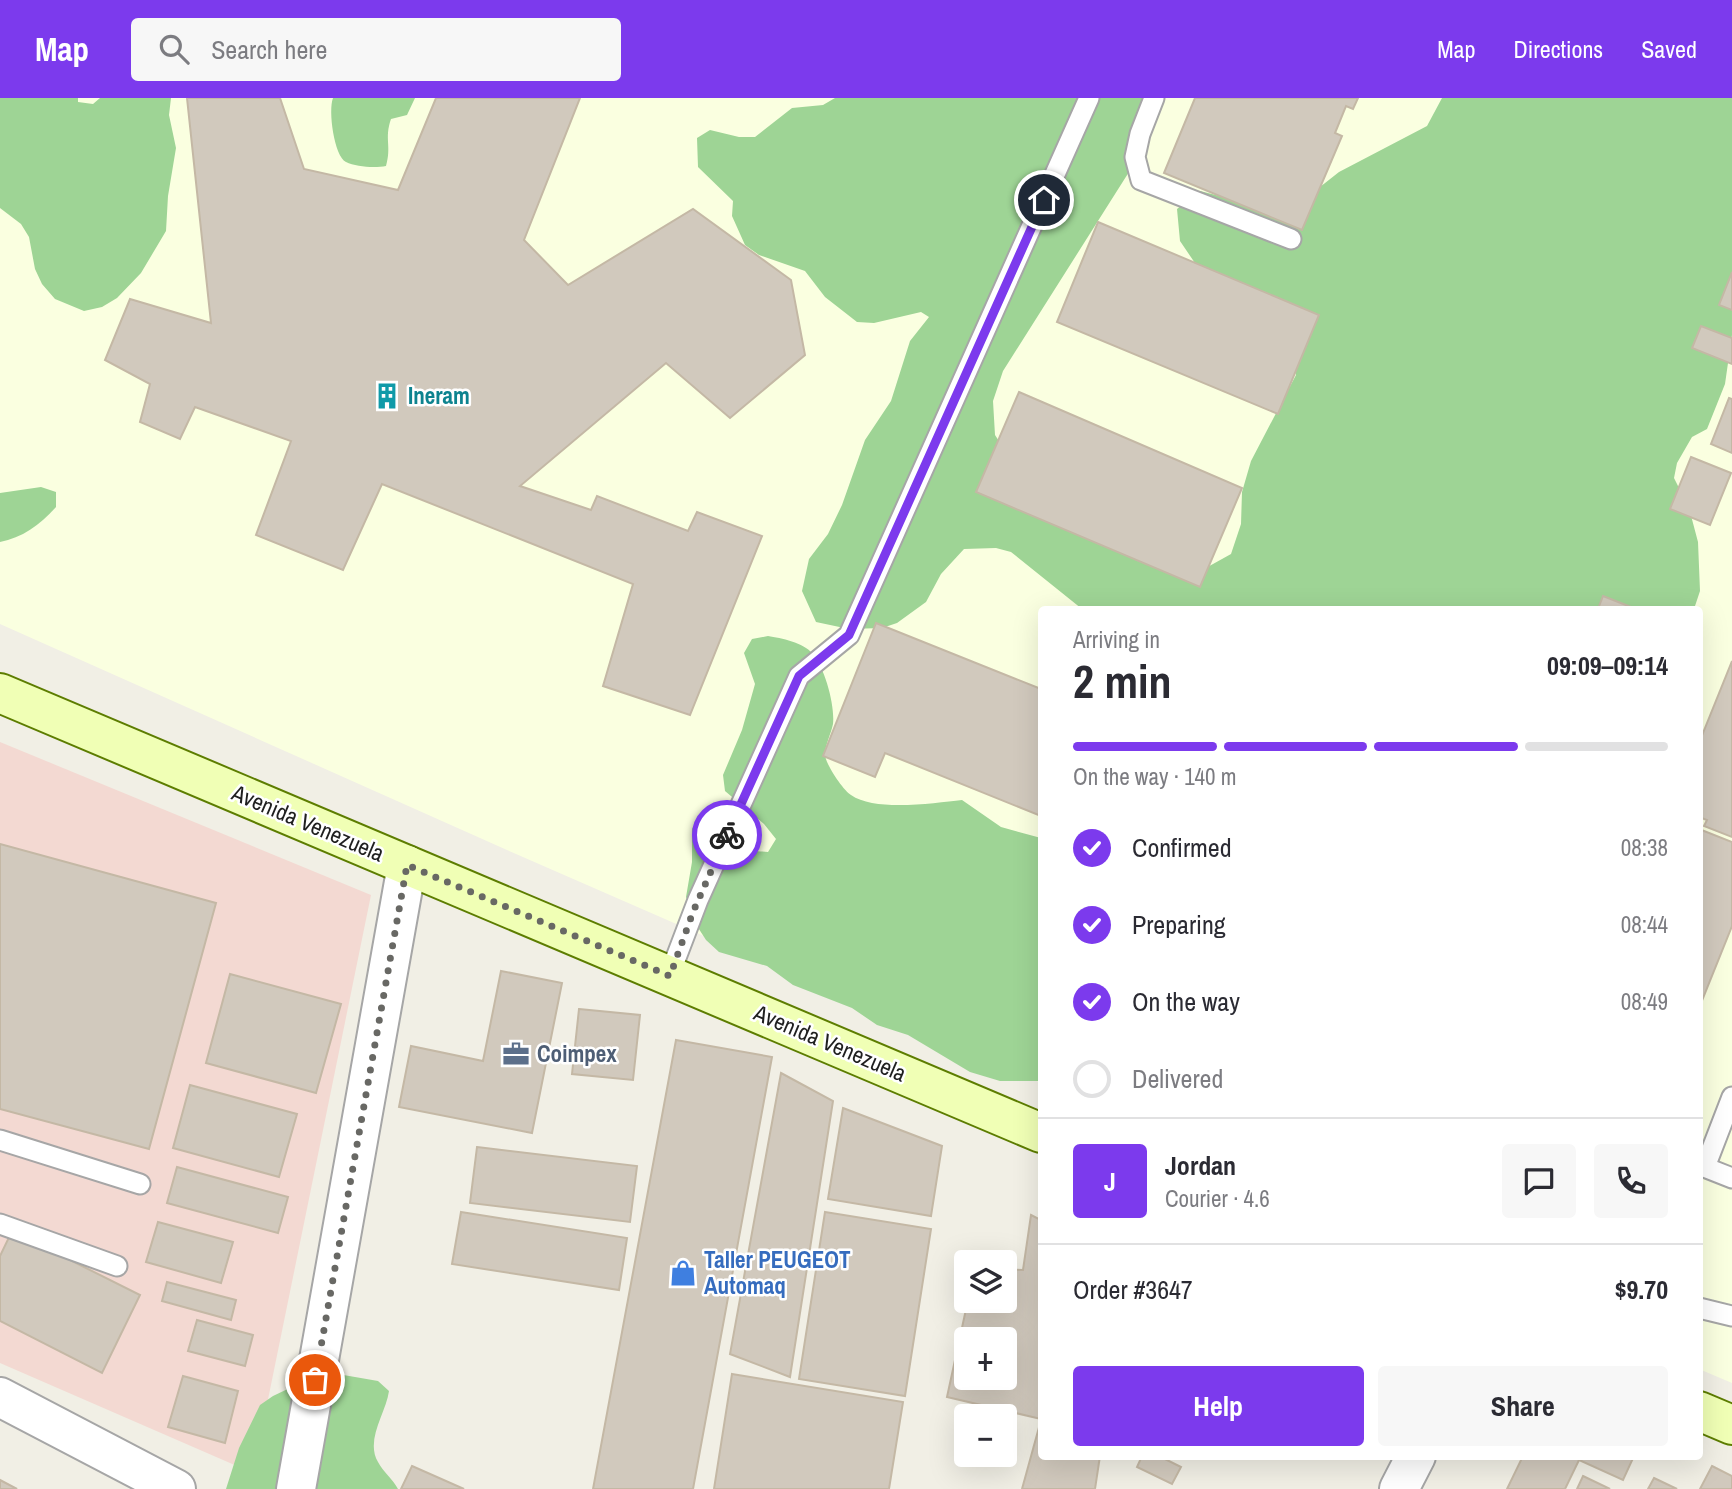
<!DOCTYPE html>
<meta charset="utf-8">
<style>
body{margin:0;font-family:"Archivo Narrow",sans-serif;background:#f7f7f7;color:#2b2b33;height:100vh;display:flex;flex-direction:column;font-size:26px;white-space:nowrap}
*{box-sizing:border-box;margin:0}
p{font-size:23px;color:#7c7c81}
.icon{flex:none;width:38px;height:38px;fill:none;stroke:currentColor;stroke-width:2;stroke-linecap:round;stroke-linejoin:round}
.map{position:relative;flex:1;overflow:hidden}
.details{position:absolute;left:1038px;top:508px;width:665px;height:854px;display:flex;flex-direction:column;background:#fff;border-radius:7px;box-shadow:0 7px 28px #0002}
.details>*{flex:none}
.buttons{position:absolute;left:954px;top:1152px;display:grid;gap:14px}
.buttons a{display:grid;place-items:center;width:63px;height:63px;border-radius:7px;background:#fff;box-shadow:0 7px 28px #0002;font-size:35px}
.pin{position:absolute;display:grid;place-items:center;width:60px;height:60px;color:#fff;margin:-30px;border:4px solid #fff;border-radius:50%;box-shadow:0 2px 7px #0007}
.courier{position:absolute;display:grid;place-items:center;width:70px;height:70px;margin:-35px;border:5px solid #7c3aed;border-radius:50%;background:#fff;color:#222;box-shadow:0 2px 9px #0007}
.overview em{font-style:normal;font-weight:700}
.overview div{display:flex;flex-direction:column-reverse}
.overview{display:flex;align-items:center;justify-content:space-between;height:119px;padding:0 35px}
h1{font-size:46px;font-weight:700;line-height:52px}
.bar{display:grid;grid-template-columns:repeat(4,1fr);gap:10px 7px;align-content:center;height:84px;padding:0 35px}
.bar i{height:9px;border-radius:5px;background:#e1e1e2}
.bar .active{background:#7c3aed}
.bar p{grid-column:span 4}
.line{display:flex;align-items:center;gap:18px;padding:0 35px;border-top:2px solid #e1e1e2}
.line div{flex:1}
.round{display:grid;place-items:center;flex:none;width:74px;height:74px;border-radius:7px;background:#f7f7f7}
ol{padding:0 35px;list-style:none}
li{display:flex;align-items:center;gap:21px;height:77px}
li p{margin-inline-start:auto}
li .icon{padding:7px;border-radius:50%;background:#7c3aed;color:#fff;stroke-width:4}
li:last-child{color:#7c7c81}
li i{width:38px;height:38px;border:4px solid #e1e1e2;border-radius:50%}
.action{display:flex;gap:14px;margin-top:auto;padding:14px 35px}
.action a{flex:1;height:80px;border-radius:7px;background:#7c3aed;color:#fff;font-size:28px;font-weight:700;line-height:80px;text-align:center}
.action a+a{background:#f7f7f7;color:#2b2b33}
header{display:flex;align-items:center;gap:42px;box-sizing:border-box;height:98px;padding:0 35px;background:#7c3aed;color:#fff}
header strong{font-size:33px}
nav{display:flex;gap:38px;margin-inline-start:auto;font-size:24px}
.search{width:490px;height:63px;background:#f7f7f7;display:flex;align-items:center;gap:18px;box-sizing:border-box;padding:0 24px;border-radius:7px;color:#7c7c81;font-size:26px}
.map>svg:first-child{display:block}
.commercial{fill:#f3d9d2}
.education{fill:#faffe0}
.forest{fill:#9ed495}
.building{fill:#d1c9bd;stroke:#c4b8a5;stroke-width:2;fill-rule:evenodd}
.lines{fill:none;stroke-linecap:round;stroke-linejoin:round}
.service-casing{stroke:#a6a6a6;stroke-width:23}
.minor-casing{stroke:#a6a6a6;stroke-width:42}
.secondary-casing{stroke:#5d7d00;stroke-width:42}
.service{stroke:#fff;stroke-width:19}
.minor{stroke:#fff;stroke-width:38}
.secondary{stroke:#f0ffb5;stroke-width:38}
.done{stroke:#686864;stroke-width:7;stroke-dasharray:0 12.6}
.route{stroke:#7c3aed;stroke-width:9}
.labels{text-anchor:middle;stroke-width:5;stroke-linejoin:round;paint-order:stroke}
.culture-label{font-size:23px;font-weight:bold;fill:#0d838f;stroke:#fff;text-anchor:start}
.street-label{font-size:23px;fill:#1f1f1f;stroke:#fff}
.service-label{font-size:23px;font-weight:bold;fill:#4e5e75;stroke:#fff;text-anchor:start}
.shop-label{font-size:23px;font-weight:bold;fill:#366cbe;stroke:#fff;text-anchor:start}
</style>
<header>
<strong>Map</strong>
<div class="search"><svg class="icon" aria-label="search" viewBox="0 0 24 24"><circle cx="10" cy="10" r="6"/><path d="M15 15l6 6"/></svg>Search here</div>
<nav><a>Map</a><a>Directions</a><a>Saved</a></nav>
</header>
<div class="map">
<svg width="1732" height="1391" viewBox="0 0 1732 1391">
<rect width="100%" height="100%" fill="#f1efe5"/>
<path class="commercial" d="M0,644l371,153 -118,578 -253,-110z"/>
<path class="education" d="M0,0h1732v1285l-33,-14v-760h-658v474l-534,-233 -507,-226z"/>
<g class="forest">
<path d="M0,0h78v4l15,2 7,-6h71l-2,17 7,33 -8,48 -2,35 -25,42 -24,25 -15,9 -18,4 -29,-12 -13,-15 -7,-15 -6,-32 -8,-13 -21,-16z"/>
<path d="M333,0h82l-8,17 -16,4c-7,20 1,27 -5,47 -11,2 -30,1 -40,-4 -12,-6 -18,-52 -13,-64z"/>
<path d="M835,0h322l-16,55 -138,218 -10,30 2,34 17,26 192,108 27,-15 10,-30 1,-32 9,-31 45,-86 -15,-60 -82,-46 -19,-28 -3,-32 23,-18 87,22 52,-41 88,-46 15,-28h290v237l-7,49 -18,45 -15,8 -15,26 -3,15 15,30 9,34 2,49 -6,18h-612l-71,-57 -15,-4 -32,1 -23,25 -15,28 -29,21 -15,5 -33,1 -33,-7 -14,-31 7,-32 19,-25 14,-29 23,-65 26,-39 19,-60 19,-24 -8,-5 -47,11 -17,-1 -32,-25 -20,-26 -46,-16 -14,-10 -13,-29 1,-15 -35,-34 -1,-29 13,-8 29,7h16l37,-29 31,-3z"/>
<path d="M41,389l15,5v15c-15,17 -34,31 -56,35v-49z"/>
<path d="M768,538c13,2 36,7 44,17 13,15 23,52 21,71 -2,10 -8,21 -8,31 1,10 18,35 26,40 24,17 83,8 111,5l39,27 40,11v243h-41l-30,-9 -62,-37 -31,-10 -25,-17 -59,-23 -26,-19 -48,-14 -13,-12 -9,-14 -11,-29 6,-35v-33l8,-14c27,6 29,26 51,35 4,2 12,1 17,2l8,-13 -12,-15 -39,-33 -2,-16 19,-45 13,-46 -11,-31 8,-14z"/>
<path d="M332,1275l46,8 11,10c-3,22 -24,49 -11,71 5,10 15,17 20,27h-172l13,-41 21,-43 13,-9 44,-21z"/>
</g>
<g class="building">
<path d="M187,0h93l24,71 94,21 38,-92h144l-56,142 44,45 125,-76 98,71 14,75 -75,63 -64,-55 -146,123 71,24 6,-14 91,35 9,-19 65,24 -72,179 -87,-29 30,-102 -251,-100 -39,86 -87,-35 35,-94 -96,-34 -15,32 -40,-17 10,-38 -45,-24 25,-61 81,24z"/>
<path d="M1195,0h163l-5,11 -7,-3 -11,27 7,3 -40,94 -138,-57z"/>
<path d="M1098,124l221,93 -41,99 -221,-92z"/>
<path d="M1732,174v38l-13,-5z"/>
<path d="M1701,228l31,12v26l-40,-16z"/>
<path d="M1019,294l223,96 -42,99 -224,-95z"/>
<path d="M1729,300l3,1v54l-21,-9z"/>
<path d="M1691,359l40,16 -21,52 -40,-16z"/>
<path d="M1603,498l33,13h-38z"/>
<path d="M876,525l165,66v127l-156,-63 -10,24 -52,-21z"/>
<path d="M1732,563v176l-28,-11 3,-6 -8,-3v-74z"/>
<path d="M1699,731l33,13v84l-31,77 -2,-1z"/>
<path d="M0,746l216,59 -67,246 -149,-40z"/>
<path d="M501,873l61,12 -30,150 -133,-26 12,-61 72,15z"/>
<path d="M230,876l111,30 -25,89 -110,-30z"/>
<path d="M579,911l61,6 -7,65 -61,-6z"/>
<path d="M676,942l96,17 -79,432h-100z"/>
<path d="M781,975l52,28 -43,276 -60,-23z"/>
<path d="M190,987l107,29 -18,63 -106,-29z"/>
<path d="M843,1010l99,38 -11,70 -103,-17z"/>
<path d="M477,1049l160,19 -7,56 -160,-19z"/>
<path d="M177,1069l111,30 -10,36 -111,-30z"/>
<path d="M461,1114l166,26 -8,52 -167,-26z"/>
<path d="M825,1114l106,17 -26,167 -106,-17z"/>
<path d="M1031,1117l10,5v199l-94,-22 21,-97h36v-31l19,1zM966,1241h38v38h-38z"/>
<path d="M158,1124l75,20 -12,41 -75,-21z"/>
<path d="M12,1133l128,64 -38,78 -102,-52v-65z"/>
<path d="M167,1184l69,18 -5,20 -69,-19z"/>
<path d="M197,1222l56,15 -8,31 -57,-15z"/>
<path d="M732,1276l171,28 -14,87h-175z"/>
<path d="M183,1278l55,15 -13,52 -57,-16z"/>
<path d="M1041,1322v36h59l-5,33h-73z"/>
<path d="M1142,1358h17l22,11 -9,17 -35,-17z"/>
<path d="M1523,1358h58l-16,33h-58z"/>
<path d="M1581,1358h53l-11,24 -44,-20z"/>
<path d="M412,1368l52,23h-63z"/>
<path d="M1712,1368l20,10v13h-32z"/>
<path d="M1583,1378l27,13h-33z"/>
<path d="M1654,1380l23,11h-29z"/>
<path d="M0,1382l17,9h-17z"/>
</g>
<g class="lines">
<g class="service-casing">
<g id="service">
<path d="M1154,0l-14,36 -5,23 6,23 150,59"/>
<path d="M669,878l29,-76 101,-224 50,-41 240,-537"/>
<path d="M0,1042l140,44"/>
<path d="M1699,1067l33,13"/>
<path d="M1705,1069l27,-70"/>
<path d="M0,1126l117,42"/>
<path d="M1699,1210l33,8"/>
</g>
</g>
<g class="minor-casing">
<g id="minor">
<path d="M0,1299l176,92"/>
<path d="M296,1391l111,-624"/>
<path d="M1399,1391l17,-33"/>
</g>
</g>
<g class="secondary-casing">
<g id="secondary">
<path d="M0,595l1041,440"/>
<path d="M1699,1313l33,14"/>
</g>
</g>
<use href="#service" class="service"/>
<use href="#minor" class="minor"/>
<use href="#secondary" class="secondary"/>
</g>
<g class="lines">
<path class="done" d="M315,1282l92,-515 263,111 23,-64 34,-77"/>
<path class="route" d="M727,737l72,-159 50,-41 195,-435"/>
</g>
<defs>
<g id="building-bare" transform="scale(2.1)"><path d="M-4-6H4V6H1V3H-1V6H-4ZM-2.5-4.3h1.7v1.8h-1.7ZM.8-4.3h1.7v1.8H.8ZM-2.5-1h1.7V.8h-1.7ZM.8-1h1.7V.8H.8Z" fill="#0f9aa8" stroke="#fff" stroke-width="2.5" paint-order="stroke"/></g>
<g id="office-bare" transform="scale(2.1)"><path d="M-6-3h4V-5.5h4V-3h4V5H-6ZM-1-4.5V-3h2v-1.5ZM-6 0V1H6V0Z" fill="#5c6f8a" stroke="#fff" stroke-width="2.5" paint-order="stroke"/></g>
<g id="shop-bare" transform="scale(2.1)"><path d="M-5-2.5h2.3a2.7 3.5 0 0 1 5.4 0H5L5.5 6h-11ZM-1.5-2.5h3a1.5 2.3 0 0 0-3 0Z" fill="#3f7fe0" stroke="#fff" stroke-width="2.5" paint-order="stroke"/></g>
</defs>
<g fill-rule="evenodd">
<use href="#building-bare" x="387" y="298"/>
<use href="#office-bare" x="516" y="956"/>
<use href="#shop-bare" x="683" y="1175"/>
</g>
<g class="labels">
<g class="culture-label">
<text x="408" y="306">Ineram</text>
</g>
<g class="street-label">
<text transform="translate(308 725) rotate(23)" y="8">Avenida Venezuela</text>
<text transform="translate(830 945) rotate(23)" y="8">Avenida Venezuela</text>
</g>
<g class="service-label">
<text x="537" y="964">Coimpex</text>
</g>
<g class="shop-label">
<text x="704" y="1170">Taller PEUGEOT<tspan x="704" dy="26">Automaq</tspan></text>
</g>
</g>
</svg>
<div class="buttons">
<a><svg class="icon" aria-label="layers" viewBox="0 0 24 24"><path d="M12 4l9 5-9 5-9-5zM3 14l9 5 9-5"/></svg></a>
<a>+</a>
<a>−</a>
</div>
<div class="pin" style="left:315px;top:1282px;background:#ea580c"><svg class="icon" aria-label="bag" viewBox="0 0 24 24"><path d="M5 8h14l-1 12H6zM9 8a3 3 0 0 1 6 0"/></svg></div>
<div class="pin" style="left:1044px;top:102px;background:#1f2937"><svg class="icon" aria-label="home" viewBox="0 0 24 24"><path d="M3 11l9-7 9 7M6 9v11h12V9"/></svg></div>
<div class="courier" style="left:727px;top:737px"><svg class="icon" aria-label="bike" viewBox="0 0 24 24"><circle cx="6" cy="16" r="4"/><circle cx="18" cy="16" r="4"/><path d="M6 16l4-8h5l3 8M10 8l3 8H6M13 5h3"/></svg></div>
<section class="details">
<div class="overview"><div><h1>2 min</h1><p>Arriving in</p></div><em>09:09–09:14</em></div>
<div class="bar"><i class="active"></i><i class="active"></i><i class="active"></i><i></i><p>On the way · 140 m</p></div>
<ol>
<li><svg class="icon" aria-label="check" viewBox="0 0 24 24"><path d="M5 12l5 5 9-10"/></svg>Confirmed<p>08:38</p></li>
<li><svg class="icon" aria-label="check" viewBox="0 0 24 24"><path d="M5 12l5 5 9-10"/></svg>Preparing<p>08:44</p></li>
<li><svg class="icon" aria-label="check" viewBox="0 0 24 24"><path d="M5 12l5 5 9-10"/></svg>On the way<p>08:49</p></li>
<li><i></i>Delivered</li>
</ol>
<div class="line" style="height:126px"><b class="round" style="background:#7c3aed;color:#fff">J</b><div><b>Jordan</b><p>Courier · 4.6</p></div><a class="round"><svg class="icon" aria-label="chat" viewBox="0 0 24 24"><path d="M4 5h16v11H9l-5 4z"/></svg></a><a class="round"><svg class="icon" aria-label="phone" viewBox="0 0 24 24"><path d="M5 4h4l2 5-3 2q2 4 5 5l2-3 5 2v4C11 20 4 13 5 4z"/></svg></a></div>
<div class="line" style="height:91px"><div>Order #3647</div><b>$9.70</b></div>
<div class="action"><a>Help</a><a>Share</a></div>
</section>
</div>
